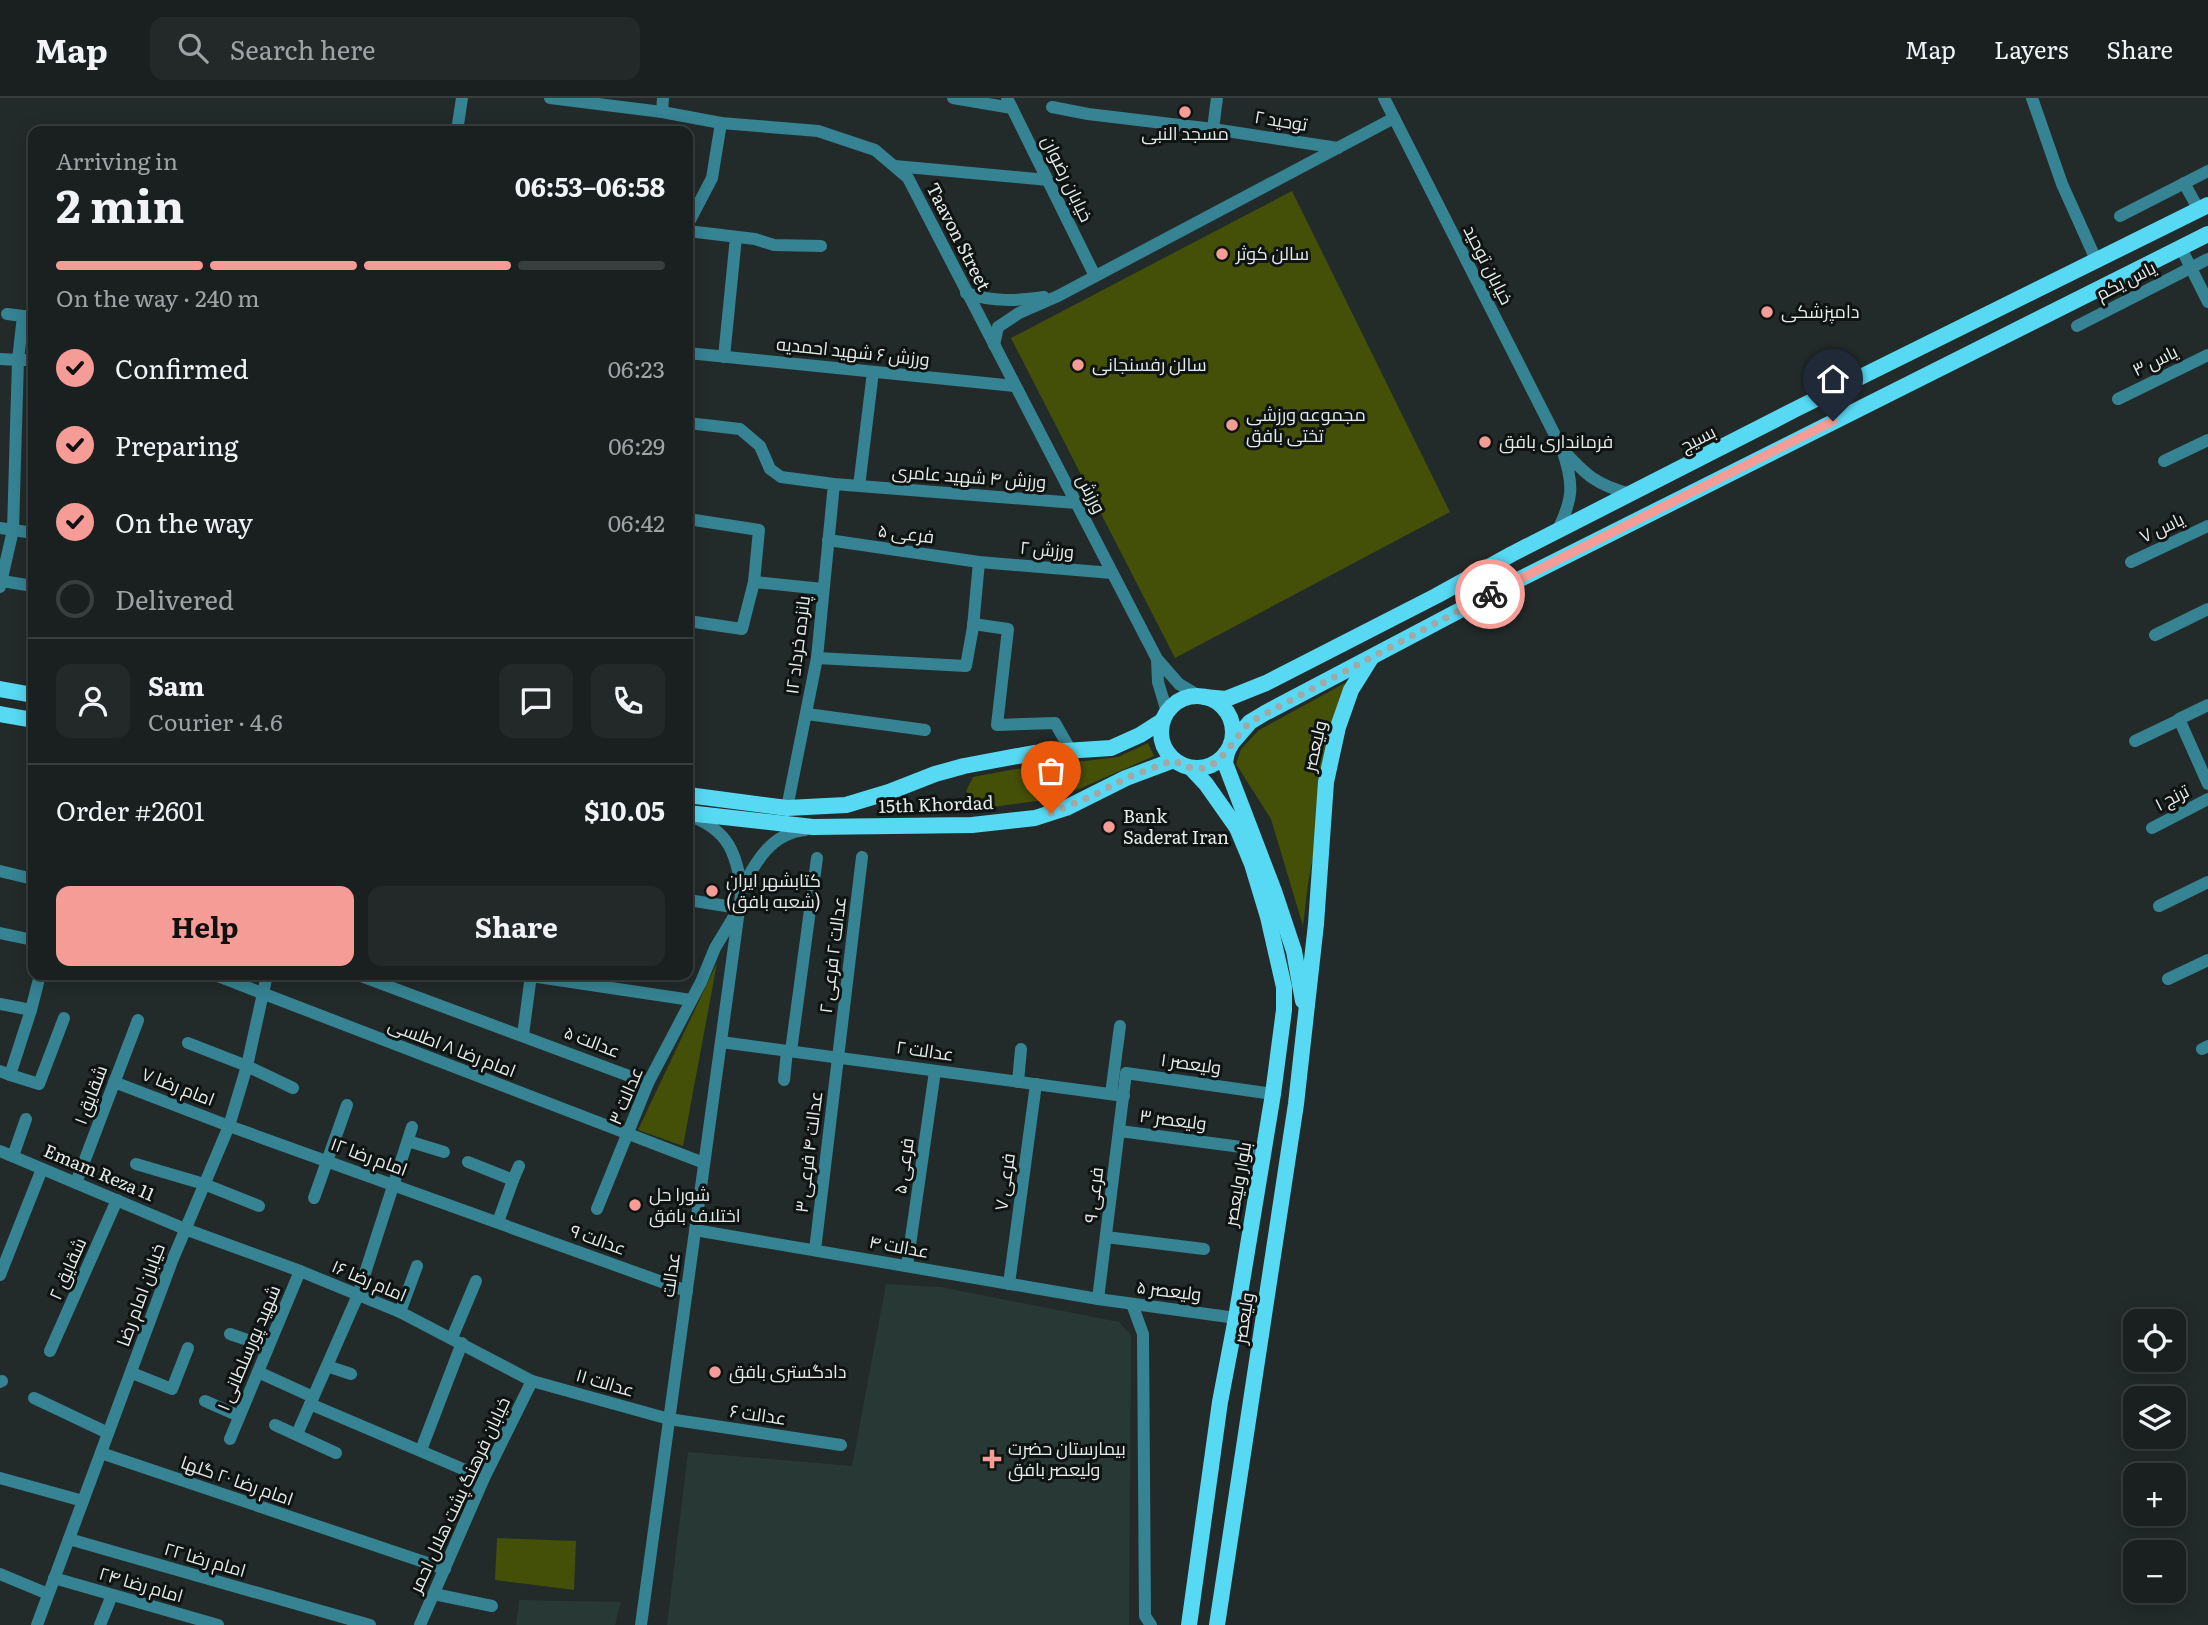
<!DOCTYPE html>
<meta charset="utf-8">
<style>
body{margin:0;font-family:Literata,Cairo,serif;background:#232829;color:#f1f3f6;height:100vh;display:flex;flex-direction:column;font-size:26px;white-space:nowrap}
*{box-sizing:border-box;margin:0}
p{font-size:23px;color:#9fa3a5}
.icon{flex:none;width:38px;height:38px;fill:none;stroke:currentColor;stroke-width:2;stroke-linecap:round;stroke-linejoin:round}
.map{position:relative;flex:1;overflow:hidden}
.sheet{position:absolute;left:28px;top:28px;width:665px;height:854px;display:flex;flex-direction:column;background:#1a2020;border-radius:14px;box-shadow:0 4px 18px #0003,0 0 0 2px #383e3e}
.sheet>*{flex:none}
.controls{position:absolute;left:2123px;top:1211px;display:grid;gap:14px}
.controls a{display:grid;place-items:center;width:63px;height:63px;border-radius:14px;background:#1a2020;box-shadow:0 4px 18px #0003,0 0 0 2px #383e3e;font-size:35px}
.pin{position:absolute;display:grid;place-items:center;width:60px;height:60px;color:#fff;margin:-72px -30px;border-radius:50% 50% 50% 0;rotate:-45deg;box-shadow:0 0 7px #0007}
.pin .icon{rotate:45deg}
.courier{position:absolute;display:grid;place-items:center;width:70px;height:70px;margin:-35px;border:5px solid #f59c96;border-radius:50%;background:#fff;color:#222;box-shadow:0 2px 9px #0007}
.head em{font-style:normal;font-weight:700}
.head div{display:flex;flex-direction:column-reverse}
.head{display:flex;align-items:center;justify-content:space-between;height:119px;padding:0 28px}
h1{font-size:46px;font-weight:700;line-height:52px}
.bar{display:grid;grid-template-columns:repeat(4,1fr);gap:10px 7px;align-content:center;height:84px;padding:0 28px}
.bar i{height:9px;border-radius:5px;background:#383e3e}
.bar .on{background:#f59c96}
.bar p{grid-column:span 4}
.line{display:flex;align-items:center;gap:18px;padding:0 28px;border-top:2px solid #383e3e}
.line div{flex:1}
.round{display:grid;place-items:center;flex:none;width:74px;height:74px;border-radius:14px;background:#232829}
ol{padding:0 28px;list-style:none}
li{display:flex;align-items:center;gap:21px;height:77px}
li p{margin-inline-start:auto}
li .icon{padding:7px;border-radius:50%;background:#f59c96;color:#111;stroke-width:4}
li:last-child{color:#9fa3a5}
li i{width:38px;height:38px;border:4px solid #383e3e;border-radius:50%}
.action{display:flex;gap:14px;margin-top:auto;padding:14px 28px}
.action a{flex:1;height:80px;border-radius:14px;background:#f59c96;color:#111;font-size:28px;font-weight:700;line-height:80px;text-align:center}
.action a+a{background:#232829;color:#f1f3f6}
header{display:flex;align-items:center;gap:42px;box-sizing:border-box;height:98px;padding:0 35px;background:#1a2020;border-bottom:2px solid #383e3e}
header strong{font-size:33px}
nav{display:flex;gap:38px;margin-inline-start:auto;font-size:24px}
.search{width:490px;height:63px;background:#232829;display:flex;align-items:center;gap:18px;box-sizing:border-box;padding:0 24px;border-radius:14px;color:#9fa3a5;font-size:26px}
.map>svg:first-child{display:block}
.built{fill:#283835}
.green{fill:#444f08}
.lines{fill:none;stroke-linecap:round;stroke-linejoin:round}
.minor{stroke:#368393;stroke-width:12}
.major{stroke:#57d9f4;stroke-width:16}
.done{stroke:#a1a8a6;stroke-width:7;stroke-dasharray:0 12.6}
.route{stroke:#f59c96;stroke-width:9}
.poi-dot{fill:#f59c96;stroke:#0f1312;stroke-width:2.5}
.labels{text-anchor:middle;stroke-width:6;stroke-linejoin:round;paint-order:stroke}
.street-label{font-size:18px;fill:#e5ebe9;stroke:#0f1312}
.poi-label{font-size:18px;fill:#e5ebe9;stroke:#0f1312;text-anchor:start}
</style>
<header>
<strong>Map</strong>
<div class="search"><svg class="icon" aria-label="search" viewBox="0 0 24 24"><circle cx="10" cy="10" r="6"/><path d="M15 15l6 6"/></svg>Search here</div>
<nav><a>Map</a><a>Layers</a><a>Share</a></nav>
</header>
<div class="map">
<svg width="2208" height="1527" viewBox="0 0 2208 1527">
<rect width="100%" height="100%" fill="#222b2a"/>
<g class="built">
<path d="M886,1186l55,3 178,35 12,13 -2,290h-462l21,-173 164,14z"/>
<path d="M519,1502l102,2 -6,23h-99z"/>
</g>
<g class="green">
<path d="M1292,93l158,321 -275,146 -164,-320z"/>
<path d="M1345,585l-37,201 -5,42 -32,-107 -35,-55 5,-15 18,-19z"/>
<path d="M1148,645l6,13 -75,33 -35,11 -67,9 -11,-18 7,-14 37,-7 108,-13z"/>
<path d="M717,865l-34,183 -45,-16z"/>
<path d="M497,1440l79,3 -2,49 -79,-10z"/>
</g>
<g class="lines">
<g class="minor">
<path d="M550,0l112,14 59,11 97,8 57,19 33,28 249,481 22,25 20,12"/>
<path d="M953,0l59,10"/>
<path d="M1007,0l88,178"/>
<path d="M1384,0l178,351"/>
<path d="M2032,0l30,86 35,78"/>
<path d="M1052,9l36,7 125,15 125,19"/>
<path d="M662,14l1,-14"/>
<path d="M1213,31l4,-31"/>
<path d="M457,33l5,-33"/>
<path d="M895,68l153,14"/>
<path d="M2184,85l15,27"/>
<path d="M2120,118l88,-45"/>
<path d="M688,126l24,-46 9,-55"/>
<path d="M688,133l67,8 19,6 47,1"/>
<path d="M2181,150l27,54"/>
<path d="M966,195c27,9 51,8 78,4"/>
<path d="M7,216l16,2"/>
<path d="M2077,228l131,-67"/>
<path d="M994,247l4,-18 21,-14 39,-17 336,-178"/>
<path d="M688,255l327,33"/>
<path d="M724,259l12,-120"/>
<path d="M0,261l18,1 5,-44h10"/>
<path d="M2118,301l90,-44"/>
<path d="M688,325l52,6 20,17 10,23 11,8 53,7 242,19"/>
<path d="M2164,363l44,-21"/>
<path d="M859,388l14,-114"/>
<path d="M688,421l71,11 -5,52"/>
<path d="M0,430l33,5"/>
<path d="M1556,435c18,-34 18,-49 6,-84 24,26 34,36 69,45"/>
<path d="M828,442l151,22 133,11"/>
<path d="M2131,464l77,-36"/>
<path d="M2,483l31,5"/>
<path d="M0,489l13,-57 5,-170h15"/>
<path d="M688,523l54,8 12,-47 69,7"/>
<path d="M973,526l35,5 -11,96 58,-2 16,28"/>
<path d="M2155,537l53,-26"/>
<path d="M817,560l149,8 7,-39 6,-65"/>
<path d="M1157,561l1,23 9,30"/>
<path d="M2208,607l-29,14 29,65"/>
<path d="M807,616l118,16"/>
<path d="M2135,643l44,-21"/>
<path d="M787,710l30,-150 17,-174"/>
<path d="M2152,730l56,-29"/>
<path d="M0,773l33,8"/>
<path d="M742,790c14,-27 30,-55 63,-58"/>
<path d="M2159,808l49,-24"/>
<path d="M0,835l33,7"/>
<path d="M215,877l489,188"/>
<path d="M358,877l290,108"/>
<path d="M531,878l160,24"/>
<path d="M2168,881l40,-19"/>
<path d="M0,906l31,6"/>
<path d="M523,937l8,-60"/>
<path d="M721,944l403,54"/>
<path d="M188,945l59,23 46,22"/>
<path d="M2202,951l6,-3"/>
<path d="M791,953l26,-193"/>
<path d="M0,973l10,4 21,-65 9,-35"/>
<path d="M10,977l29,9 25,-66"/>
<path d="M784,982l3,-29"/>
<path d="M114,984l115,44 458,165"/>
<path d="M1018,984l3,-33"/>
<path d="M1111,996l9,-68"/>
<path d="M1120,1033l144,19"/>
<path d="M408,1043l36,11"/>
<path d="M0,1053l185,78 115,42 100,41 132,69 137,38 172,26"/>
<path d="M13,1058l13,-37"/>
<path d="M468,1064l45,18 -15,42"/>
<path d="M136,1066l68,20 55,22"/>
<path d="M513,1082l6,-14"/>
<path d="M76,1085l62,-163"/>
<path d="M314,1100l33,-93"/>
<path d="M597,1111l51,-126 53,-101 14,-34 24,-40 -51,-8"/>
<path d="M695,1132l403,69 138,19"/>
<path d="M1106,1139l98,12"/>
<path d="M815,1152l47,-393"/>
<path d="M907,1168l28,-195"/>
<path d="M0,1177l42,-106"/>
<path d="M1009,1186l27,-200"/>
<path d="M1098,1201l28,-226 147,21"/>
<path d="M1132,1206l11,30 2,282 6,9"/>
<path d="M400,1214l17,-46"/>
<path d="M230,1236l38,13"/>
<path d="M452,1240l24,-57"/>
<path d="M50,1253l67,-151"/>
<path d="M327,1268l24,8"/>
<path d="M258,1274l55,25"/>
<path d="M132,1275l40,16 16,-41"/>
<path d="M0,1284l2,-1"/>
<path d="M34,1300l74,35"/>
<path d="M205,1303l34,15"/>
<path d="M310,1306l174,74"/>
<path d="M275,1327l61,28"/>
<path d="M297,1336l61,-139 54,-168"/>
<path d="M230,1341l70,-168"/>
<path d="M421,1352l41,-107"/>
<path d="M101,1355l344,116"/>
<path d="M0,1380l83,23"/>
<path d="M69,1441l301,86"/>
<path d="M0,1476l48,20"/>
<path d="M54,1480l164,47"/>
<path d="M434,1496l58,12"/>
<path d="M37,1527l135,-364 57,-135 18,-60 20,-91"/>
<path d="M100,1527l12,-30"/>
<path d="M420,1527l64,-147 48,-97"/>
<path d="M641,1527l101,-737c-7,-36 -13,-56 -49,-71"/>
</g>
<g class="major">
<path d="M0,591l33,6"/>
<circle cx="1197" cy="634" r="36"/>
<path d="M1204,599l22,2 40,-16 170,-87 76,-42 282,-144 414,-205"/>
<path d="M0,616l33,6"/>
<path d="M1231,646l19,-22 15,-9 237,-125 706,-354"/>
<path d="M1227,654l-2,11 49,128 20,60 9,50"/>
<path d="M688,697l99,13 59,-3 43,-13 46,-18 29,-8 70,-13 77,-5 29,-13 22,-14"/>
<path d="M688,715l125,14 159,-2 63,-7 31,-10 60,-30 48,-18"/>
<path d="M1189,1527l31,-223 16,-84 37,-224 11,-84v-23l-16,-70 -16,-53 -15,-36 -31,-44 -15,-16"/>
<path d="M1217,1527l79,-521 20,-180 10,-142 12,-55 13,-37 20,-32"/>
</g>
</g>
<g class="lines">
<path class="done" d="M1051,715l43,-18 32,-17 48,-18c41,26 52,-14 76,-38l240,-128"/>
<path class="route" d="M1490,496l343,-173"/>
</g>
<g class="poi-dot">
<circle cx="1185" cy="14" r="7"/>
<circle cx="1222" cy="156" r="7"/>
<circle cx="1767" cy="214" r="7"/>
<circle cx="1078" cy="267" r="7"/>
<circle cx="1232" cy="327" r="7"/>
<circle cx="1485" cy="344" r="7"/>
<circle cx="1109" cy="729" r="7"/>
<circle cx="712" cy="793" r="7"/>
<circle cx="635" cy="1107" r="7"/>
<circle cx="715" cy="1274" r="7"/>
<path d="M988.5 1350.5h7v7h7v7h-7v7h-7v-7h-7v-7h7z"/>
</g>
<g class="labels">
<g class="street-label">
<text transform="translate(1281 23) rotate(9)" y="6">توحید ۲</text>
<text transform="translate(1067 81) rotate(64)" y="6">خیابان رضوان</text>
<text transform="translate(958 139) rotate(63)" y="6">Taavon Street</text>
<text transform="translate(1488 167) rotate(63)" y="6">خیابان توحید</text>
<text transform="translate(2126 183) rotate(-27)" y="6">یاس یکم</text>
<text transform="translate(853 254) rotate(6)" y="6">ورزش ۶ شهید احمدیه</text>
<text transform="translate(2155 263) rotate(-26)" y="6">یاس ۳</text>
<text transform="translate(1698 341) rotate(-27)" y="6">بسیج</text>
<text transform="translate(969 379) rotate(4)" y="6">ورزش ۴ شهید عامری</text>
<text transform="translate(1091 396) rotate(63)" y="6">ورزش</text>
<text transform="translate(2162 430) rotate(-25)" y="6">یاس ۷</text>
<text transform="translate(906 436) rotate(7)" y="6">فرعی ۵</text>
<text transform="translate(1047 452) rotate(5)" y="6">ورزش ۲</text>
<text transform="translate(798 547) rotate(-83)" y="6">پانزده خرداد ۱۲</text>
<text transform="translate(1315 648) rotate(-77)" y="6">ولیعصر</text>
<text transform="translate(2172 700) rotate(-27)" y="6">ترنج ۱</text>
<text transform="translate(936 707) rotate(-2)" y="6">15th Khordad</text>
<text transform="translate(833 857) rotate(-83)" y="6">عدالت ۲ فرعی ۲</text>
<text transform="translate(592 944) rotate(21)" y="6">عدالت ۵</text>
<text transform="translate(452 950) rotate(21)" y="6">امام رضا ۸ اطلسی</text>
<text transform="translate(925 953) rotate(8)" y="6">عدالت ۲</text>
<text transform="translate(1191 966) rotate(8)" y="6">ولیعصر ۱</text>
<text transform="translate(178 989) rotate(21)" y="6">امام رضا ۷</text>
<text transform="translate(91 997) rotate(-69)" y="6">شقایق ۱</text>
<text transform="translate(626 998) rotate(-67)" y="6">عدالت ۳</text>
<text transform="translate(1173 1022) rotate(7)" y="6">ولیعصر ۳</text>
<text transform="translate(809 1054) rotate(-83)" y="6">عدالت ۴ فرعی ۳</text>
<text transform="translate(369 1059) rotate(20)" y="6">امام رضا ۱۲</text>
<text transform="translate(904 1068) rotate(-82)" y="6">فرعی ۵</text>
<text transform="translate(99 1075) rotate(23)" y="6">Emam Reza 11</text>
<text transform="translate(1005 1084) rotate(-82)" y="6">فرعی ۷</text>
<text transform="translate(1238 1086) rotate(-80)" y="6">بلوار ولیعصر</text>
<text transform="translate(1094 1097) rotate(-83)" y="6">فرعی ۹</text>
<text transform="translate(598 1142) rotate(20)" y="6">عدالت ۹</text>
<text transform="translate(899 1149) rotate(10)" y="6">عدالت ۴</text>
<text transform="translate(68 1171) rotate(-66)" y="6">شقایق ۲</text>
<text transform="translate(671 1177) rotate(-82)" y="6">عدالت</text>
<text transform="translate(369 1183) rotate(23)" y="6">امام رضا ۱۶</text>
<text transform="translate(1169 1193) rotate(7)" y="6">ولیعصر ۵</text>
<text transform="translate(141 1197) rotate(-70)" y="6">خیابان امام رضا</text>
<text transform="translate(1244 1220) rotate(-81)" y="6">ولیعصر</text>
<text transform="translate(249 1250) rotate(-67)" y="6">شهید پورسلطانی ۱</text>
<text transform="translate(605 1285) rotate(16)" y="6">عدالت ۱۱</text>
<text transform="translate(758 1317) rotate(8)" y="6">عدالت ۶</text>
<text transform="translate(237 1383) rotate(19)" y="6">امام رضا ۲۰ گلها</text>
<text transform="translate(460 1397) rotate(-65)" y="6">خیابان فرهنگ پشت هلال احمر</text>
<text transform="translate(205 1462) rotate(16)" y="6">امام رضا ۲۲</text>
<text transform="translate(141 1487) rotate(16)" y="6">امام رضا ۲۴</text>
</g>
<g class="poi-label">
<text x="1185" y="42" text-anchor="middle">مسجد النبی</text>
<text x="1236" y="162">سالن کوثر</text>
<text x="1781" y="220">دامپزشکی</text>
<text x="1092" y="273">سالن رفسنجانی</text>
<text x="1246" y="323">مجموعه ورزشی<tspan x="1246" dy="21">تختی بافق</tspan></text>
<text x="1499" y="350">فرمانداری بافق</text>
<text x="1123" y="725">Bank<tspan x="1123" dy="21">Saderat Iran</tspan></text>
<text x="726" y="789">کتابشهر ایران<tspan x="726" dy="21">(شعبه بافق)</tspan></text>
<text x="649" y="1103">شورا حل<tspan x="649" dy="21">اختلاف بافق</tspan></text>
<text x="729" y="1280">دادگستری بافق</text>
<text x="1008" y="1357">بیمارستان حضرت<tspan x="1008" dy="21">ولیعصر بافق</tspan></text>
</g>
</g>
</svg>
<div class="controls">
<a><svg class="icon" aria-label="locate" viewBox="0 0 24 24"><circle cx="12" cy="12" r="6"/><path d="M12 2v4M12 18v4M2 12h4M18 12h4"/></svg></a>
<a><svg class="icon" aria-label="layers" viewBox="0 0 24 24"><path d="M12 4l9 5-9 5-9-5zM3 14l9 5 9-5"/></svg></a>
<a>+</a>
<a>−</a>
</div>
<div class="pin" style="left:1051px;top:715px;background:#ea580c"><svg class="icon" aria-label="bag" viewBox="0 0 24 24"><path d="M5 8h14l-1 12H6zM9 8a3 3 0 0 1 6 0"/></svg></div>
<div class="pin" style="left:1833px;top:323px;background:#1f2937"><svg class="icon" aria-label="home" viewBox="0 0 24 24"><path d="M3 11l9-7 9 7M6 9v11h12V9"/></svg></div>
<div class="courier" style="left:1490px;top:496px"><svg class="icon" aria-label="bike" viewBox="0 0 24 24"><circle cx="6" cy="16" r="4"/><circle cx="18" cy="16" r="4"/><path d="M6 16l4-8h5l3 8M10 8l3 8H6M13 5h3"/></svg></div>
<section class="sheet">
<div class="head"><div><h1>2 min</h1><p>Arriving in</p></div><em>06:53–06:58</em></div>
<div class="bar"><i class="on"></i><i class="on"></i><i class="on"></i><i></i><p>On the way · 240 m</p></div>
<ol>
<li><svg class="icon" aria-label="check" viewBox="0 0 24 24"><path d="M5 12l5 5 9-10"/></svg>Confirmed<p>06:23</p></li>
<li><svg class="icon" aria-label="check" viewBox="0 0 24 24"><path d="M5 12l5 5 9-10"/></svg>Preparing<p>06:29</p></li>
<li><svg class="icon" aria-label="check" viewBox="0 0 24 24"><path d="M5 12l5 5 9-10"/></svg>On the way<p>06:42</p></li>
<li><i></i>Delivered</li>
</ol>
<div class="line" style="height:126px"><a class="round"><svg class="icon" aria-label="person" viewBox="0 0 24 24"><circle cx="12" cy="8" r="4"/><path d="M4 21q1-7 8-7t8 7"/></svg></a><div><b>Sam</b><p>Courier · 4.6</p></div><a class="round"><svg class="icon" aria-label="chat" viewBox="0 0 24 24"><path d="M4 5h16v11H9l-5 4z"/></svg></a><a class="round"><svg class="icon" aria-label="phone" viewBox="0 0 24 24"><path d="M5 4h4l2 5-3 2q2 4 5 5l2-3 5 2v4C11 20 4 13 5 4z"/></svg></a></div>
<div class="line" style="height:91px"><div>Order #2601</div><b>$10.05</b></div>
<div class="action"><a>Help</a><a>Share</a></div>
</section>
</div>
